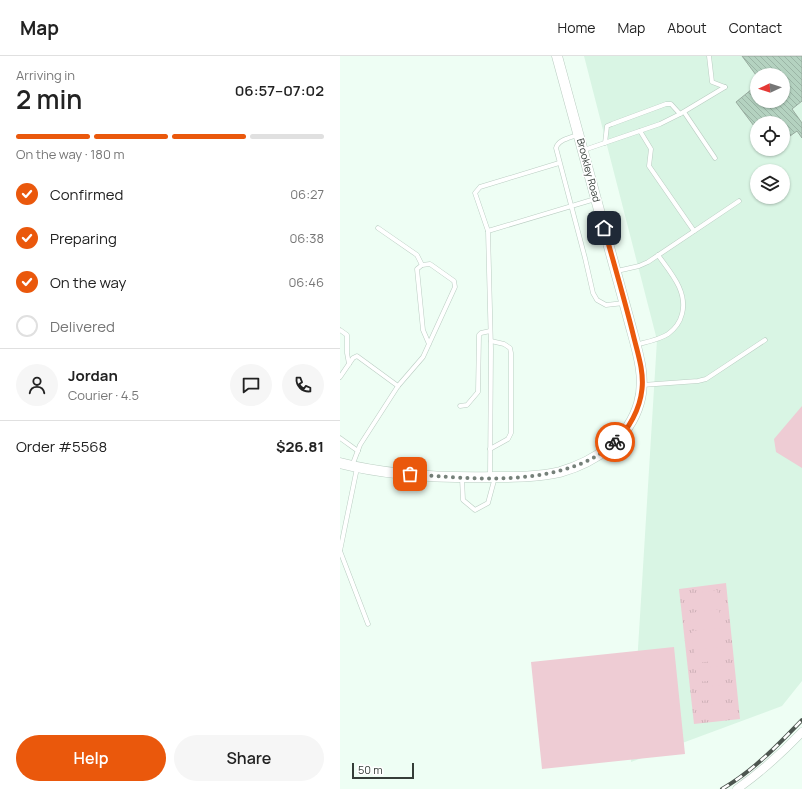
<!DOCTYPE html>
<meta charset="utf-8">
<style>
body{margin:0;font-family:Manrope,sans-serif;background:#f6f6f6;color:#222;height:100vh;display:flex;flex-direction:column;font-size:15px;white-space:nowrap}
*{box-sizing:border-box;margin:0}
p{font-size:13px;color:#767676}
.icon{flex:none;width:22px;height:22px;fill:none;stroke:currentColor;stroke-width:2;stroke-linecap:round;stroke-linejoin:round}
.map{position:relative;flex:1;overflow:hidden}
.sheet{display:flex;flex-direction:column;background:#fff;width:340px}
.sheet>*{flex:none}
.needle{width:26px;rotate:266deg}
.buttons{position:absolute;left:410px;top:12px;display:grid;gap:8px}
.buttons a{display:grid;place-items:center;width:40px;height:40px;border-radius:50%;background:#fff;box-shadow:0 1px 3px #0004;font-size:20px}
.scale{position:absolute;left:12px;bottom:10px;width:62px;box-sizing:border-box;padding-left:4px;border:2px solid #353d38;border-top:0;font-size:11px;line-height:14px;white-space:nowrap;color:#353d38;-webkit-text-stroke:3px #fff;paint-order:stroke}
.pin{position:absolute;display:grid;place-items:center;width:34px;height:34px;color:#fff;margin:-17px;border-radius:8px;box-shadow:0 2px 6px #0006}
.courier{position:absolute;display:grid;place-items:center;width:40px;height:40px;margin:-20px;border:3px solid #ea580c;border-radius:50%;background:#fff;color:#222;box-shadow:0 1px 5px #0007}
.overview em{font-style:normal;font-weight:600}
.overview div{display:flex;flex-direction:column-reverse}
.overview{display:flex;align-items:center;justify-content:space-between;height:68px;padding:0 16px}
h1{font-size:26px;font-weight:600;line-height:30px}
.bar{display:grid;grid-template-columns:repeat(4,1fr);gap:6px 4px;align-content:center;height:48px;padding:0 16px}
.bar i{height:5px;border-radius:3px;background:#e0e0e0}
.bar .on{background:#ea580c}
.bar p{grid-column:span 4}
.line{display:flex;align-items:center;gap:10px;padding:0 16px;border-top:1px solid #e0e0e0}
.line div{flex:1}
.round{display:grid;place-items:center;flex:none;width:42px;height:42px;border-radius:21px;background:#f6f6f6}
ol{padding:0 16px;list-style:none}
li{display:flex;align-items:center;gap:12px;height:44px}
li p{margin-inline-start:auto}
li .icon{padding:4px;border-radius:50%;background:#ea580c;color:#fff;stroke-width:4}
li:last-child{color:#767676}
li i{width:22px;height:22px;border:2px solid #e0e0e0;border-radius:50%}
.button{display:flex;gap:8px;margin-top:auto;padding:8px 16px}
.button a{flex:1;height:46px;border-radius:24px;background:#ea580c;color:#fff;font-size:16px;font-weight:600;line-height:46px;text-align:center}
.button a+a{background:#f6f6f6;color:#222}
header{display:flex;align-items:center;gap:24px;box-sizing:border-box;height:56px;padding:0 20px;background:#fff;border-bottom:1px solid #e0e0e0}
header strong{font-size:19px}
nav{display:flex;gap:22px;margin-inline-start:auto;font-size:14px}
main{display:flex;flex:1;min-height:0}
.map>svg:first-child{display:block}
.built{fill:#d9f5e4;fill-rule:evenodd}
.park{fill:url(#park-tufts)}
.pitch{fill:#eeccd4}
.building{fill:url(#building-back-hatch);stroke:#97aa9e}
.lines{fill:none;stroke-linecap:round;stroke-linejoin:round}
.service-casing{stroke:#bacdc2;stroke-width:5}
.minor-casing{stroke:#bacdc2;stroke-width:9}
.tertiary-casing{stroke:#bacdc2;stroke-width:11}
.service{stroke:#fff;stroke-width:4}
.minor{stroke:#fff;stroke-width:8}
.tertiary{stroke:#fff;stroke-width:10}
.rail-casing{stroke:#4d5650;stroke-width:4}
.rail{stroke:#fff;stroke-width:2.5;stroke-dasharray:8;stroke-linecap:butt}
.done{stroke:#76817a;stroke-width:4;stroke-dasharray:0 7.2}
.route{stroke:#ea580c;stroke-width:5}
.labels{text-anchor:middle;stroke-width:3;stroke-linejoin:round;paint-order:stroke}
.street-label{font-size:10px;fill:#353d38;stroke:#fff}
</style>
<header>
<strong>Map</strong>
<nav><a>Home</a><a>Map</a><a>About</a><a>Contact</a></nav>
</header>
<main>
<section class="sheet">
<div class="overview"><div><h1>2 min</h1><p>Arriving in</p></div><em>06:57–07:02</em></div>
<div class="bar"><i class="on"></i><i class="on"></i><i class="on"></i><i></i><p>On the way · 180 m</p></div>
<ol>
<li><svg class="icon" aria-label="check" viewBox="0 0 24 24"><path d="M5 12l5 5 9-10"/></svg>Confirmed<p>06:27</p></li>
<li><svg class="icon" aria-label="check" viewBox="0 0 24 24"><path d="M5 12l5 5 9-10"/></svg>Preparing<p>06:38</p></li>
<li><svg class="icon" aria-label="check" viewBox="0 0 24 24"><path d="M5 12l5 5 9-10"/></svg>On the way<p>06:46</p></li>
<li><i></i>Delivered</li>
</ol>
<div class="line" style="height:72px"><a class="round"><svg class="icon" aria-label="person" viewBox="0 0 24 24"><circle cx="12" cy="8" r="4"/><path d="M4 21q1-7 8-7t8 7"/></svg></a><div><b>Jordan</b><p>Courier · 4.5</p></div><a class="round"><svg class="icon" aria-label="chat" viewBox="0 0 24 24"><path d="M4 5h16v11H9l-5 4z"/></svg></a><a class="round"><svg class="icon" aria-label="phone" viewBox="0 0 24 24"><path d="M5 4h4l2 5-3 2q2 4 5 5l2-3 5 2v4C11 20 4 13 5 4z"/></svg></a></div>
<div class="line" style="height:52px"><div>Order #5568</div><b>$26.81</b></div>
<div class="button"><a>Help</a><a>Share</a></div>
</section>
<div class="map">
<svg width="462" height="733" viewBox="0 0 462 733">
<defs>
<pattern id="park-tufts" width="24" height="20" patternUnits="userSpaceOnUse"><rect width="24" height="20" fill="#eeccd4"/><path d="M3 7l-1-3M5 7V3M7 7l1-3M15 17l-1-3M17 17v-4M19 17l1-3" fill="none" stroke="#cdb0b7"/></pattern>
<pattern id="building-back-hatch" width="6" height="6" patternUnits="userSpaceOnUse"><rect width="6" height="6" fill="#b4d2c0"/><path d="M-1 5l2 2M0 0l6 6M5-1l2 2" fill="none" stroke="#9bb5a6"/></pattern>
</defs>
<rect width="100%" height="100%" fill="#eefef4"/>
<path class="built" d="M244,0h218v625l-20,25 -151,56 26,-422zM417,19h26v26h-26zM417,67h26v26h-26zM417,115h26v26h-26z"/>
<path class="park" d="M386,527l14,136 -46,5 -15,-135z"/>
<g class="pitch">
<path d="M462,350v62l-26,-16 -2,-13z"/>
<path d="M377,534l2,14 -30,3 -1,-13z"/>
<path d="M379,553l2,14 -30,3 -1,-13z"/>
<path d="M381,572l2,14 -30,3 -1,-14z"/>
<path d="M334,591l11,107 -143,15 -11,-107z"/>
<path d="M383,591l2,13 -30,3 -1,-13z"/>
<path d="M385,609l2,14 -30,3 -1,-13z"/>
<path d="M387,628l2,14 -30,3 -1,-13z"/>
<path d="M389,647l2,14 -30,3 -1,-14z"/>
</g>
<path class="building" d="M402,0h60v45l-10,8 10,14v15l-5,-7 -14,10v-18h-26v7l-21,-28 21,-17v16h26v-26h-27z"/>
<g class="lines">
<g class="service-casing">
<g id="service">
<path d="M369,0l3,26 13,5"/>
<path d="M344,56l31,46"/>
<path d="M300,75l11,18 -2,17 45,65"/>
<path d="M237,79c-8,3 -19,5 -21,13l29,110 8,35 4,7 9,5 18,-2"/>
<path d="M265,87l2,-17 5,-2 54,-20h5l9,10"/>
<path d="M244,94l76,-26 20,-10 45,-27"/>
<path d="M38,172l39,27 5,10"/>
<path d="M148,175l-13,-38 5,-6 79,-24"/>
<path d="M277,215l22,-5 9,-4 91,-61"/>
<path d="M0,274l7,5v18l2,11"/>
<path d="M295,289c11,-3 24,-5 33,-11 7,-5 12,-12 14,-20 6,-23 -12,-42 -24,-59"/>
<path d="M0,321l13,-19 4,-2 41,30"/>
<path d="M302,329l56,-4 8,-2 59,-39"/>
<path d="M120,350l7,-1 11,-13 1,-57 2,-2 9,-2"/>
<path d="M0,382l18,13"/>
<path d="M150,393l18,-10 3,-6v-80l-1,-5 -6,-4 -13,-3"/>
<path d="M12,410l8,-21 38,-59 25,-29 32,-70 -1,-6 -24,-17 -8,1 -5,4 6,61 6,14"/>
<path d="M150,421l1,-128 -3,-118 107,-32"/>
<path d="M122,422l1,22 12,10 13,-7 7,-26"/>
<path d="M0,495l17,-83"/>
<path d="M0,495l28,73"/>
</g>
</g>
<g class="minor-casing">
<path id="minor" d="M397,733c24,-17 45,-36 65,-57"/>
</g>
<g class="tertiary-casing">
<path id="tertiary" d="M0,407c50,13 103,15 154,14 22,0 45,0 66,-5 35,-10 69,-33 79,-69 8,-27 -3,-56 -10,-83l-72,-264"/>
</g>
<use href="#service" class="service"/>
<use href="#minor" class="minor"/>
<use href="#tertiary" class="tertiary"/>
<g class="rail-casing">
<path id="rail" d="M382,733c31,-18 55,-43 80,-69"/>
</g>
<use href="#rail" class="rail"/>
</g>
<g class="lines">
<path class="done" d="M70,418c63,5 155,15 205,-32"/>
<path class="route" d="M264,172c10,36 21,73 30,110 4,16 10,34 8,51 -2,20 -13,40 -27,53"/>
</g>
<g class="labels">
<g class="street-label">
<text transform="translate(249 114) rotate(75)" y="4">Brookley Road</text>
</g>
</g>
</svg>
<div class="buttons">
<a><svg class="needle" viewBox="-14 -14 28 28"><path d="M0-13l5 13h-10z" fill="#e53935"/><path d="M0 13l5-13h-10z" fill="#767676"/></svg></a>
<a><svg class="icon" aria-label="locate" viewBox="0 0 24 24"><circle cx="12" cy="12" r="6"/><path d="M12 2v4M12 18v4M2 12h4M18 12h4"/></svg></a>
<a><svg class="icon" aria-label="layers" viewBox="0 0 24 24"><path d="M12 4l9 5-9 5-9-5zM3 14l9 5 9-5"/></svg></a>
</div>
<div class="scale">50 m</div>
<div class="pin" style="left:70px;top:418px;background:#ea580c"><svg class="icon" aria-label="bag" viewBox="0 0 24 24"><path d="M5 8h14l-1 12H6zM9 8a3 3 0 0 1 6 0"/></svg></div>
<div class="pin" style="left:264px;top:172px;background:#1f2937"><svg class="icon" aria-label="home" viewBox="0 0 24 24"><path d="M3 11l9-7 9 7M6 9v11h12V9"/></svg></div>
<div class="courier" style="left:275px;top:386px"><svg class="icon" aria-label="bike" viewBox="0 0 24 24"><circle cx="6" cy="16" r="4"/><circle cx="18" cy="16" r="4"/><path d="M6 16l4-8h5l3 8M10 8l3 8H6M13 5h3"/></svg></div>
</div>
</main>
